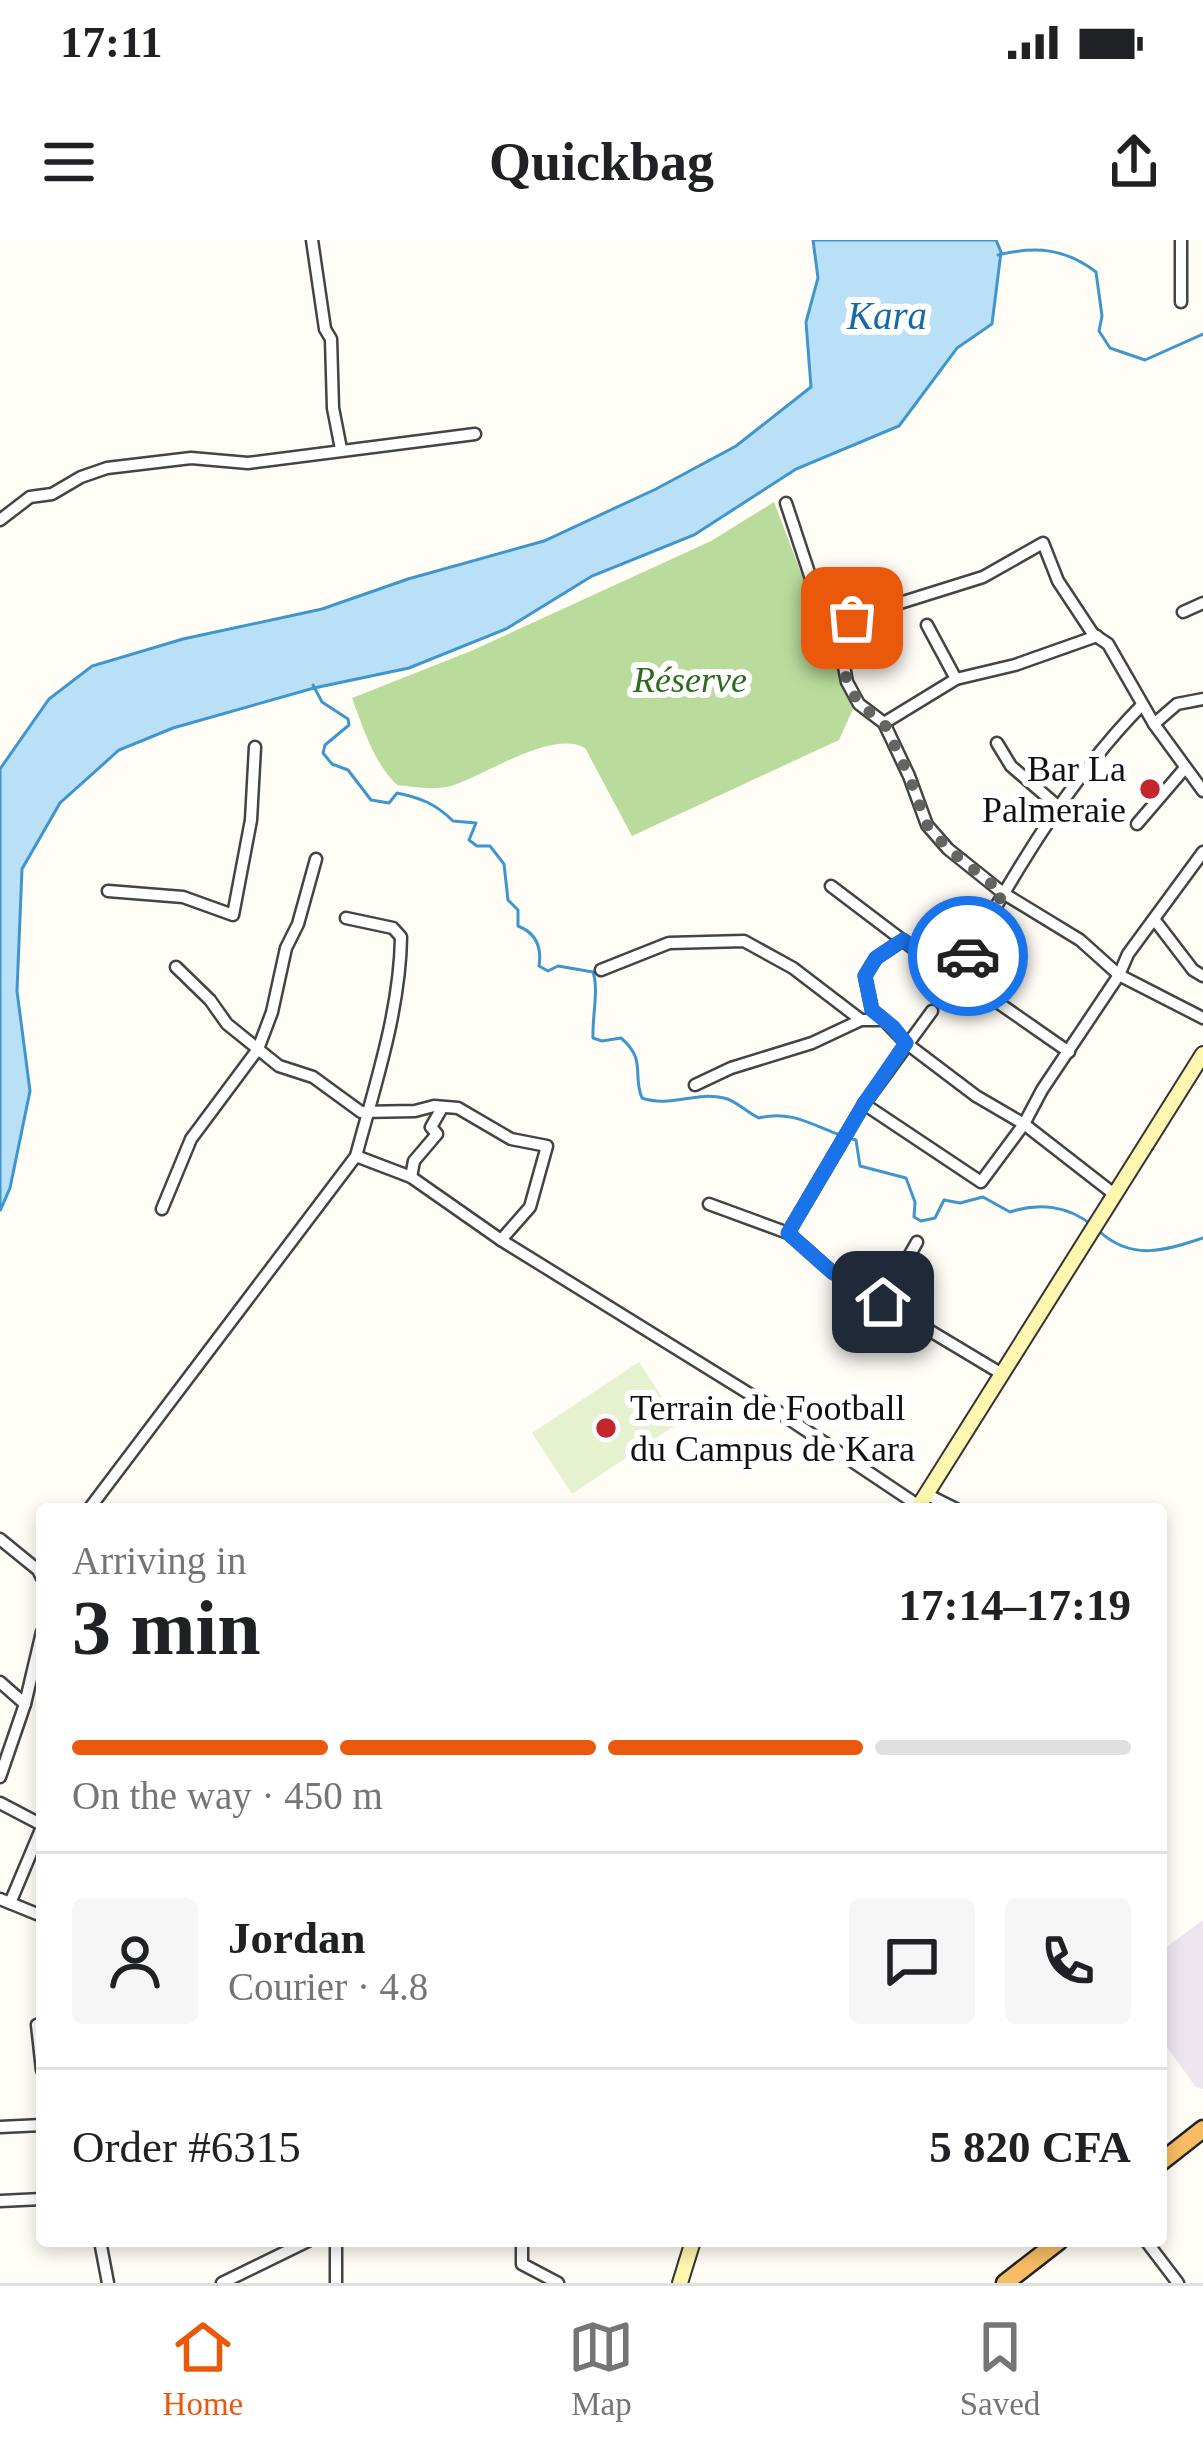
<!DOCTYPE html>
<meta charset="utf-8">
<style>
body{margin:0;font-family:Georgia,serif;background:#f6f6f6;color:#202124;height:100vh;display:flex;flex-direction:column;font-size:45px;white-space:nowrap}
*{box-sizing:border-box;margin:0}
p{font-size:39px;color:#757577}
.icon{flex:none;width:66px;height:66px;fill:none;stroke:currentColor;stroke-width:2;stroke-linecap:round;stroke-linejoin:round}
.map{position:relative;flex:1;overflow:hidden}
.side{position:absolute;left:36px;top:1263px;width:1131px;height:744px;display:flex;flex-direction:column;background:#fff;border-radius:12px;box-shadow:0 6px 18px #0003}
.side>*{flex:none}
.pin{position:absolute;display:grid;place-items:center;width:102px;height:102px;color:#fff;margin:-51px;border-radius:24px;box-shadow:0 6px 18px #0006}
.courier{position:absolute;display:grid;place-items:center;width:120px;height:120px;margin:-60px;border:9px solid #1a73e8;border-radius:50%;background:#fff;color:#222;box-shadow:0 3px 15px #0007}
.overview em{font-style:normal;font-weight:700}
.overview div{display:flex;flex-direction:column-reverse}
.overview{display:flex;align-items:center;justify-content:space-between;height:204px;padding:0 36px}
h1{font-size:78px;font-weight:700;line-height:90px}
.bar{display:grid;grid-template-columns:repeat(4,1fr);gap:18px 12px;align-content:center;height:144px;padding:0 36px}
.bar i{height:15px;border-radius:9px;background:#e0e0e0}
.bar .selected{background:#ea580c}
.bar p{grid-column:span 4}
.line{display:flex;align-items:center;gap:30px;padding:0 36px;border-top:3px solid #e0e0e0}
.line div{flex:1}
.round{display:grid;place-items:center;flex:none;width:126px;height:126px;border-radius:12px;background:#f6f6f6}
.status{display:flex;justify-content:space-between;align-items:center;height:84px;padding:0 60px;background:#fff;direction:ltr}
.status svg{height:33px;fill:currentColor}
header{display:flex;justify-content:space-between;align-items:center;height:156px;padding:0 36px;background:#fff;font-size:54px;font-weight:700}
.menu{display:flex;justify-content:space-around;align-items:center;height:168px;border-top:3px solid #e0e0e0;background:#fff;font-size:33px;color:#757577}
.menu a{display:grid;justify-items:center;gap:6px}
.menu .selected{color:#ea580c}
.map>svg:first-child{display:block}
.industrial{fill:#eee6ef}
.forest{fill:#b9dc9c}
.pitch{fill:#e6f2cf}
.water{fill:#b9e0f7;stroke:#3f96cf;stroke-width:3}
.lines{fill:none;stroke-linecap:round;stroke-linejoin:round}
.stream{stroke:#3f96cf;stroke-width:3}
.minor-casing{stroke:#444;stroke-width:15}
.secondary-casing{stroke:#333;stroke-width:18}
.trunk-casing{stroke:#222;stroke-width:21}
.minor{stroke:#fff;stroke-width:10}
.secondary{stroke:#fff6b0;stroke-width:14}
.trunk{stroke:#f7bc64;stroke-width:16}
.done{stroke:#646461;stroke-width:12;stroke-dasharray:0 21.6}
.route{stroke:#1a73e8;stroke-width:15}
.poi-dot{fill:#c4262e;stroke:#fff;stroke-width:4.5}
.labels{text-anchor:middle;stroke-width:12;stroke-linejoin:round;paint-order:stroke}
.park-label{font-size:36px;font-style:italic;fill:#2f6b1f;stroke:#fff}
.poi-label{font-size:36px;fill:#111;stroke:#fff;text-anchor:end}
.water-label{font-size:39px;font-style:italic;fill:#1768a6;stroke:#fff}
</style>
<div class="status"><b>17:11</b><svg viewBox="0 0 49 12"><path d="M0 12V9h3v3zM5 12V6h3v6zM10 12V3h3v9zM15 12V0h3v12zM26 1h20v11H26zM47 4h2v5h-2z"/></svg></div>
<header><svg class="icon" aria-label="menu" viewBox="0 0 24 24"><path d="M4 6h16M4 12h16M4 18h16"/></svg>Quickbag<svg class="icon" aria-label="share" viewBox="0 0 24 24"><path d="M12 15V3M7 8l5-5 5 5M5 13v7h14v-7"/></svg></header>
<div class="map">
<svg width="1203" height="2043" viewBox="0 0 1203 2043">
<rect width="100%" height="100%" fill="#fffdf5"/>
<path class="industrial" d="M1203,1680v169l-7,-2 -35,-48v-88z"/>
<path class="forest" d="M774,262l79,207 -14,31 -207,96 -47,-88c-32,-19 -98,26 -131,37 -18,6 -39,2 -57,0 -23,-22 -34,-57 -45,-87l119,-47 240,-110z"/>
<path class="pitch" d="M639,1122l40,61 -107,71 -40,-61z"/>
<path class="water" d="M813,0h183l5,12 -9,72 -35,24 -58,78 -103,43 -102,66 -102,41 -86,53 -97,39 -95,20 -141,40 -54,22 -59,53 -38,66 -5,122 13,100 -20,97 -10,23v-442l49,-70 43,-33 91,-27 139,-30 86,-30 136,-38 112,-52 80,-43 75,-59 -5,-65 12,-44z"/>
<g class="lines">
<g class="stream">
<path d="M998,15c38,-9 67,-7 98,17l6,44 -3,15 11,17 35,12 58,-26"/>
<path d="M313,445l9,17 26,17 1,6 -24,20 -2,8 9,11 16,6 23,30 18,3 8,-10c24,5 39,11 56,28l23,2 -7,17 8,6h13l14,18 4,36 10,10v16c18,7 24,21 21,40l9,5 10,-5 35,6c6,17 -1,46 0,66l9,3 19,-3c26,22 11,36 21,60 28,10 54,-7 82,0 13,3 22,14 35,20 37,-10 62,14 97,22l4,26 46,12 9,24 -1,15 7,4 14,-3 9,-18 16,3 23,-6 27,15c29,-10 58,-6 82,13"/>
<path d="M1099,991c32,30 66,20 104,7"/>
</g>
<g class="minor-casing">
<g id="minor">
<path d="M312,0l13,89 6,10 2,69 8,41"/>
<path d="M1181,62v-62"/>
<path d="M786,263l33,100 19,32 9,47 12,22 25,19 25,53 18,49 21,24 55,44 77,47 39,35 9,-21 75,-102"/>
<path d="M0,280l30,-23 22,-3 29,-17 26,-9 84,-10 57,5 227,-29"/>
<path d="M1183,372l20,-9"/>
<path d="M927,385l29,54"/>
<path d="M838,395l14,-17 131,-41 60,-34 15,38 35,53 15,10 46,80 49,67"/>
<path d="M884,483l72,-44 59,-14 82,-29"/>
<path d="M1154,484l23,-20 26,-5"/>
<path d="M997,503l14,23 49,42"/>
<path d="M1137,584l48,-56"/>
<path d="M831,646l91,69 35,19 112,78"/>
<path d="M108,651l75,6 50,18 18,-95 4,-73"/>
<path d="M346,678l47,10 8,9c-1,74 -26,148 -45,219"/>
<path d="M1154,679l39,51 10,6"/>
<path d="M176,727l34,33 17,24 52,42 34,11 48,35 54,-1 19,-5 24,2 53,31 36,7 -17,61 -29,33"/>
<path d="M601,730l68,-27 75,-2 49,27 68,52"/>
<path d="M957,734c53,-93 109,-192 185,-269"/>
<path d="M884,780l-12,-10 -7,-34 11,-18 27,-18"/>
<path d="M695,845l36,-17 81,-25 49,-23h23l22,23 70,53 48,28 90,70"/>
<path d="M864,864l117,78 43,-58 18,-34 77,-115 84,43"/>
<path d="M411,937l3,-16 23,-27 -6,-7 11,-19"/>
<path d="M709,964l79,29 44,39 170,102"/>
<path d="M162,969l29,-70 67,-90 14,-37 14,-64 12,-24 18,-65"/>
<path d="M788,993l76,-129 68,-93"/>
<path d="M883,1062l34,-60"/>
<path d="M926,1254l30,15"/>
<path d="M89,1269l267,-353 55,21 90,63 273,169 145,97"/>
<path d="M0,1299l38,31 4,8"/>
<path d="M0,1442l25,22"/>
<path d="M0,1537l25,-73 17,-72"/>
<path d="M0,1563l42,22"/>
<path d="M0,1659l42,17"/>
<path d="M10,1663l32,-76"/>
<path d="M42,1783l-5,2 5,45"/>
<path d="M0,1887l42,-2"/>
<path d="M0,1961l42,-2"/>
<path d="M100,2001l8,42"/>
<path d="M336,2001v42"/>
<path d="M522,2001v23l36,19"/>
<path d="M1146,2001l32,42"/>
<path d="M222,2043l86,-42"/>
</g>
</g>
<g class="secondary-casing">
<g id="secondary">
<path d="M917,1269l286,-455"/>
<path d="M680,2043l13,-42"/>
</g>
</g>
<g class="trunk-casing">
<g id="trunk">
<path d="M1161,1922l42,-33"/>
<path d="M1005,2043l54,-42"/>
</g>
</g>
<use href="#minor" class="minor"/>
<use href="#secondary" class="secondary"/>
<use href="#trunk" class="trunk"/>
</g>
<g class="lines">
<path class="done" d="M852,378l-14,17 9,47 12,22 25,19 25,53 18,49 21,24 55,44 -35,63"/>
<path class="route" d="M883,1062l-51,-30 -44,-39 76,-129 42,-61 -13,-16 -21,-17 -7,-34 11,-18 27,-18 54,34 11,-18"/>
</g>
<g class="poi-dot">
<circle cx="1150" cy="549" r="12"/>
<circle cx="606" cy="1188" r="12"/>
</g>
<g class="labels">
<g class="park-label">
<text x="690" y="452">Réserve</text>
</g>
<g class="poi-label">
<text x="1126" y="541">Bar La<tspan x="1126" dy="41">Palmeraie</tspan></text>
<text x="630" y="1180" text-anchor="start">Terrain de Football<tspan x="630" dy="41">du Campus de Kara</tspan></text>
</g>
<g class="water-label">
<text x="887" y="89">Kara</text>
</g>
</g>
</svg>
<div class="pin" style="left:852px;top:378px;background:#ea580c"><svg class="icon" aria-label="bag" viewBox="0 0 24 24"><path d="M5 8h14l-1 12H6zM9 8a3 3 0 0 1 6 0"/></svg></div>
<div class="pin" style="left:883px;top:1062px;background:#1f2937"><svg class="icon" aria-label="home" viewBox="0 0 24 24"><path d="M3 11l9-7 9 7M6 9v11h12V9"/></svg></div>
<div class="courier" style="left:968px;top:716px"><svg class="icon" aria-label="car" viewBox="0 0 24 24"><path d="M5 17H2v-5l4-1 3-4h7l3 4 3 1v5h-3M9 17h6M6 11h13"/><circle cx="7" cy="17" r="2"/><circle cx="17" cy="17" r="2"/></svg></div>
<section class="side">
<div class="overview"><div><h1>3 min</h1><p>Arriving in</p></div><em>17:14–17:19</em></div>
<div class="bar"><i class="selected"></i><i class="selected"></i><i class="selected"></i><i></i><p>On the way · 450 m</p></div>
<div class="line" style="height:216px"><a class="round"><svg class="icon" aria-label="person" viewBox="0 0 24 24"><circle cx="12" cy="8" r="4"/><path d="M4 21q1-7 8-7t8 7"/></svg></a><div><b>Jordan</b><p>Courier · 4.8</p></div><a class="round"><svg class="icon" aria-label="chat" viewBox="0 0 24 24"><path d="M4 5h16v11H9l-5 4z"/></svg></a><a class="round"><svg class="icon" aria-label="phone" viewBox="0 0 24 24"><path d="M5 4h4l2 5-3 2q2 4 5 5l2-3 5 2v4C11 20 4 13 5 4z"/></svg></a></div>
<div class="line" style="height:156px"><div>Order #6315</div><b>5 820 CFA</b></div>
</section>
</div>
<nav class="menu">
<a class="selected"><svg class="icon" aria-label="home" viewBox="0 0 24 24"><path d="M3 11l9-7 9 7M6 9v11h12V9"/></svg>Home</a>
<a><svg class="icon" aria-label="map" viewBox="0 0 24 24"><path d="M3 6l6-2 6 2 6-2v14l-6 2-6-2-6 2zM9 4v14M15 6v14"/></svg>Map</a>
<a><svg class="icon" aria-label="saved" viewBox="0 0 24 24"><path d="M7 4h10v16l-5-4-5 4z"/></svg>Saved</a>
</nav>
